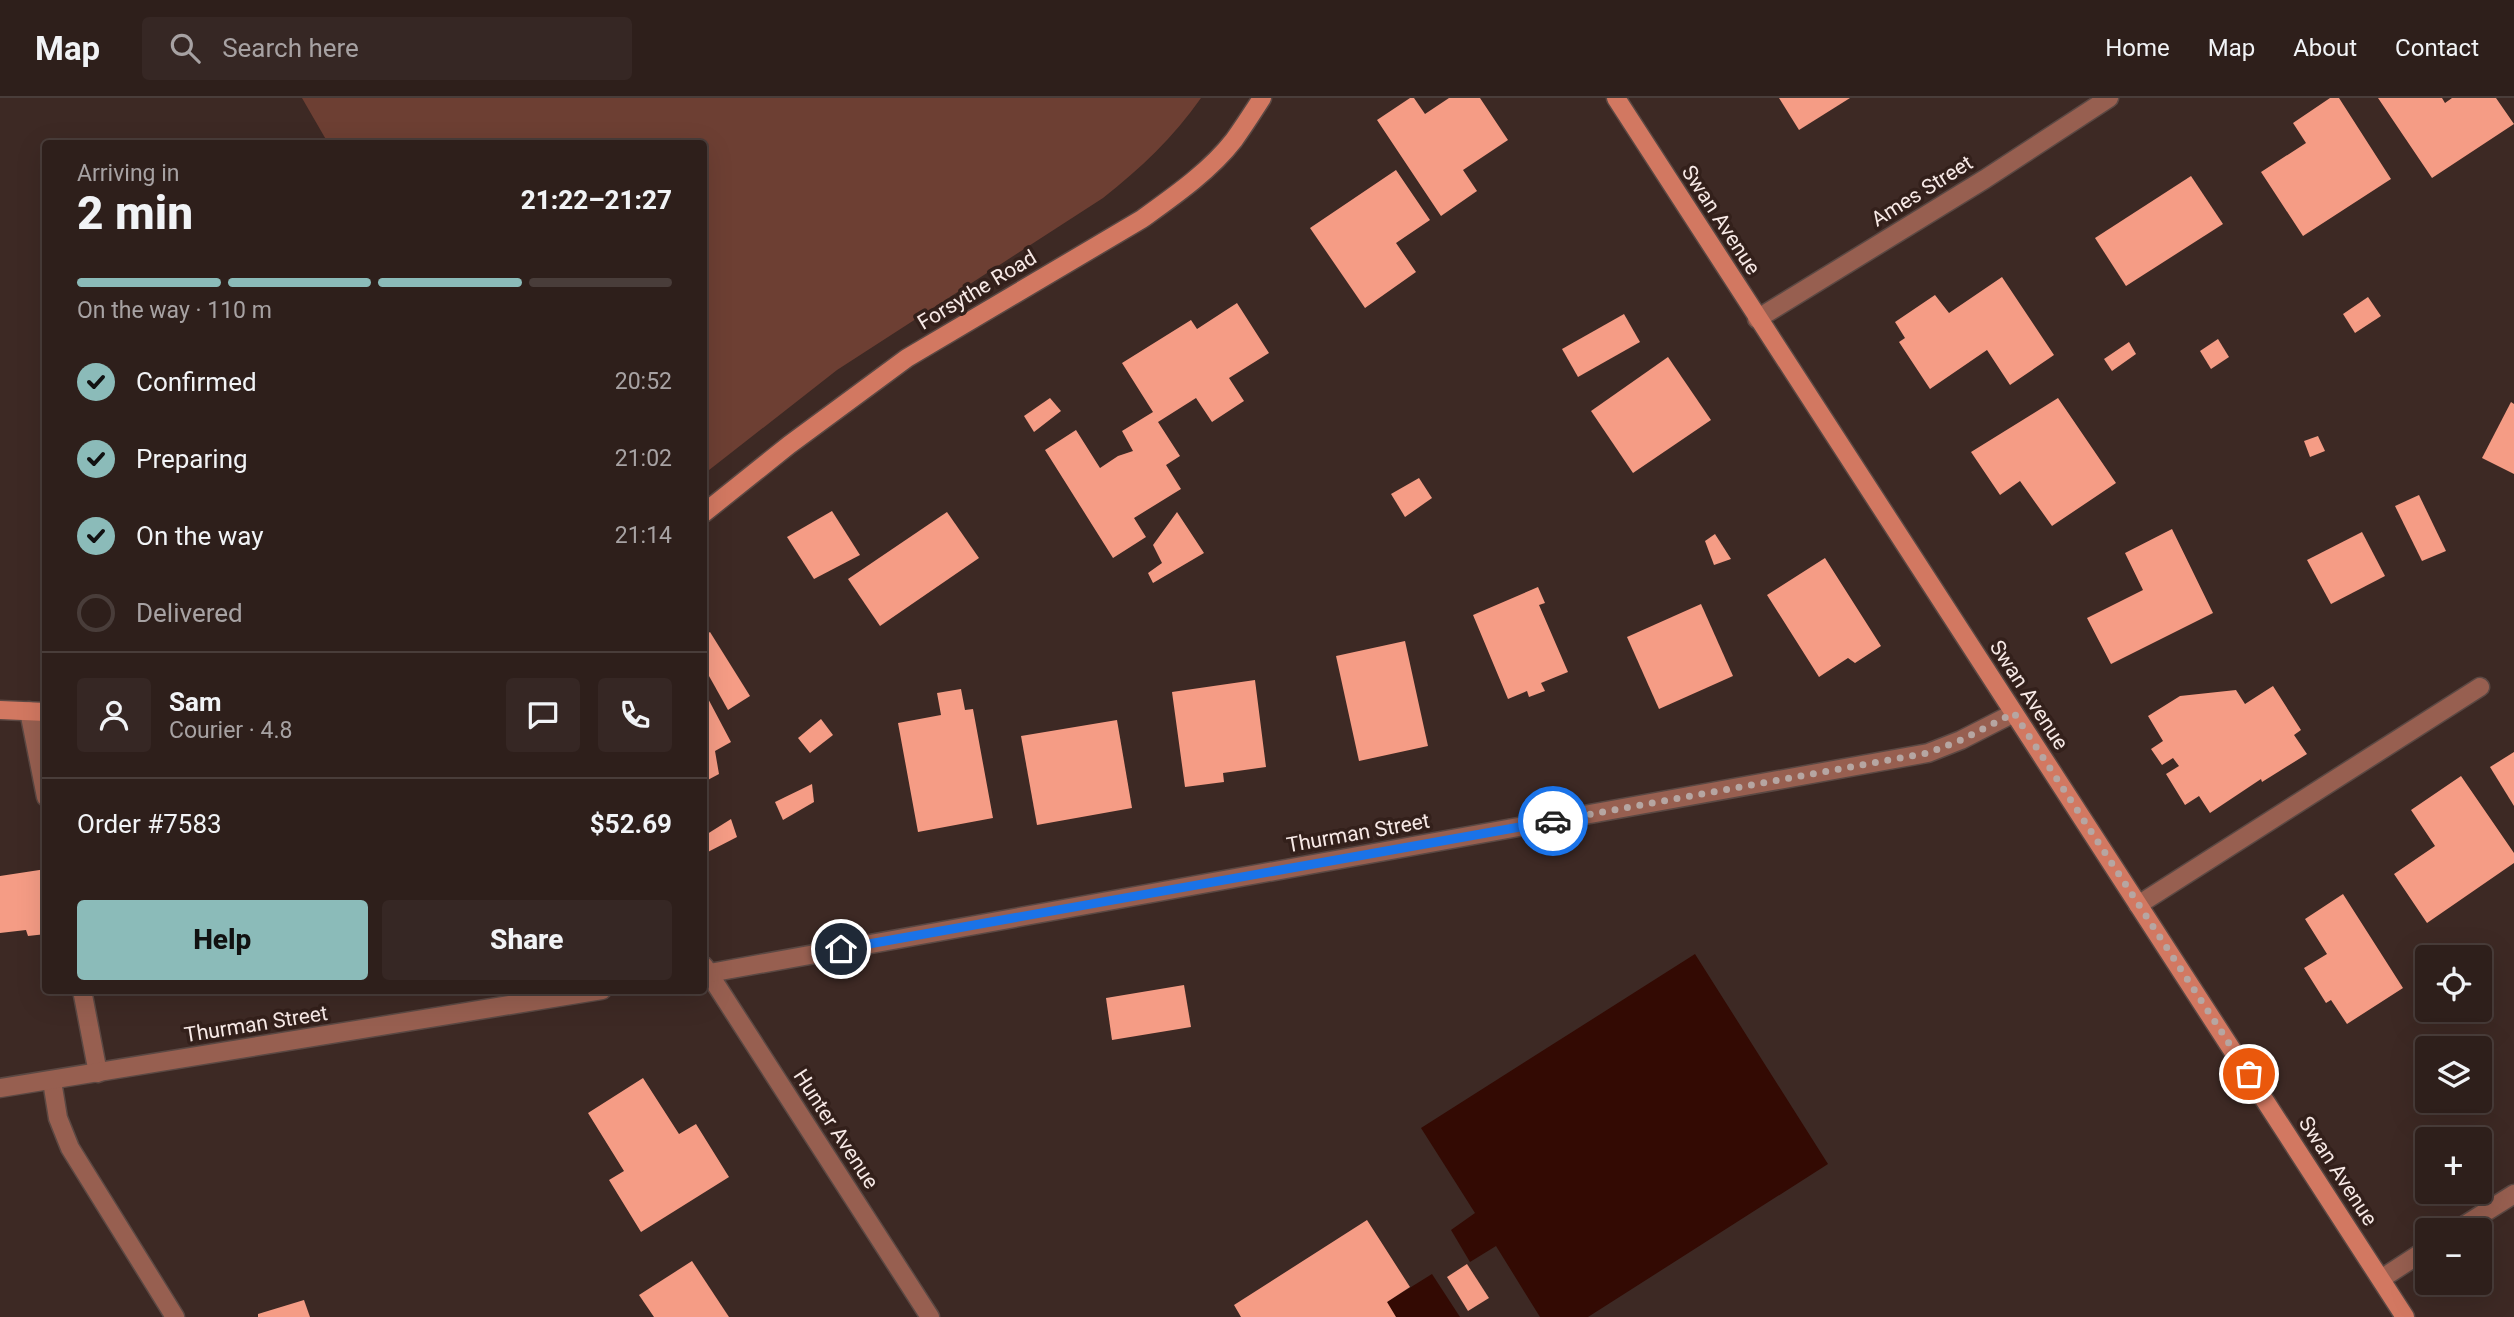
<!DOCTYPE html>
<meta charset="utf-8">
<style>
body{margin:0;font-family:Roboto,sans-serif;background:#362724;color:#f1f3f6;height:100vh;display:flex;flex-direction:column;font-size:26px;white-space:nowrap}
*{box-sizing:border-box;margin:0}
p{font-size:23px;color:#a7a2a3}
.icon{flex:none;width:38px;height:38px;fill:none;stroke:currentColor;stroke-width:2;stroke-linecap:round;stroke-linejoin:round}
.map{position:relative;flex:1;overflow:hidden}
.details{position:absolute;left:42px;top:42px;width:665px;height:854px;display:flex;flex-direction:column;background:#2e1f1b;border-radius:7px;box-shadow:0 7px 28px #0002,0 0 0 2px #493d3a}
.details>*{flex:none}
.fabs{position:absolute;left:2415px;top:847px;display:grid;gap:14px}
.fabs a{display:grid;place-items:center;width:77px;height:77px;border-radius:7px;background:#2e1f1b;box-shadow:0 7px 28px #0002,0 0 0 2px #493d3a;font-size:35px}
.pin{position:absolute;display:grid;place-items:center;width:60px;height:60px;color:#fff;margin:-30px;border:4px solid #fff;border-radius:50%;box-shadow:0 2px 7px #0007}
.courier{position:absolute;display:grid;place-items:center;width:70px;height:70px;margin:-35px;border:5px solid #1a73e8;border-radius:50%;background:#fff;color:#222;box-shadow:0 2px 9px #0007}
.overview em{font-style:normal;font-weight:800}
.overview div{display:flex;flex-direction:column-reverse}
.overview{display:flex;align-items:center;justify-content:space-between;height:119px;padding:0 35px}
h1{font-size:46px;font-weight:800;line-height:52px}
.bar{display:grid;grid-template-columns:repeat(4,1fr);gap:10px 7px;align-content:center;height:84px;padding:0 35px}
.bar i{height:9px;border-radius:5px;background:#493d3a}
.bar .current{background:#8bbbb9}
.bar p{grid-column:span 4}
.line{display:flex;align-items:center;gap:18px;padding:0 35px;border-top:2px solid #493d3a}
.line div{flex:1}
.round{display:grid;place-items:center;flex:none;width:74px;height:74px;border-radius:7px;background:#362724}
ol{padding:0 35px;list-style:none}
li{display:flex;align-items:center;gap:21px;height:77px}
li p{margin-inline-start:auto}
li .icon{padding:7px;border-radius:50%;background:#8bbbb9;color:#111;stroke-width:4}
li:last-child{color:#a7a2a3}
li i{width:38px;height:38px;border:4px solid #493d3a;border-radius:50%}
.action{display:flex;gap:14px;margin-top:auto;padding:14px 35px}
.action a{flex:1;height:80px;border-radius:7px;background:#8bbbb9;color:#111;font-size:28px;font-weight:800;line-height:80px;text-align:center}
.action a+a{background:#362724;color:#f1f3f6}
header{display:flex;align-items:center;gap:42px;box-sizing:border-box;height:98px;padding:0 35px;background:#2e1f1b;border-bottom:2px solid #493d3a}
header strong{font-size:33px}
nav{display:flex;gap:38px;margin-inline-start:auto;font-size:24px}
.search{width:490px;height:63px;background:#362724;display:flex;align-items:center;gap:18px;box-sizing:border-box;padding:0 24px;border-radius:7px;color:#a7a2a3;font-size:26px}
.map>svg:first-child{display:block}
.green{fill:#6d3f33}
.water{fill:#330a03}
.building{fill:#f59c85}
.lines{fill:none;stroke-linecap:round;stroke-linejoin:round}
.lane-casing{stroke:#5b4843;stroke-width:21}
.street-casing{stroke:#5b4843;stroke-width:21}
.secondary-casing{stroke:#5b4843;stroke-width:21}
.lane{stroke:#975f50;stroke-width:18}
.street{stroke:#975f50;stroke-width:18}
.secondary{stroke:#d27861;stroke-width:18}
.done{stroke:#b6a6a2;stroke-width:7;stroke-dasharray:0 12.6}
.route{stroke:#1a73e8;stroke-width:9}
.labels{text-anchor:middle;stroke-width:7;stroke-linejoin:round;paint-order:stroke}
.street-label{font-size:21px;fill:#f7e9e6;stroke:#33201b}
</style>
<header>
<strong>Map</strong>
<div class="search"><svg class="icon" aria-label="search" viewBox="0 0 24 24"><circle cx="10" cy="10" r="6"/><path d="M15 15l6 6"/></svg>Search here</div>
<nav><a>Home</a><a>Map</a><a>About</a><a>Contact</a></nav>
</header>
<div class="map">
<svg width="2514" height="1219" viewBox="0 0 2514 1219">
<rect width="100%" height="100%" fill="#3d2924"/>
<path class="green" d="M302,0h899c-28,40 -60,70 -98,100l-266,172 -133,104v-330l-376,-1z"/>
<g class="water">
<path d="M1695,856l133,210 -240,153h-48l-44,-71 -26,16 -19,-32 24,-17 -54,-85z"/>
<path d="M1432,1176l28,43h-64l-9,-15z"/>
</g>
<g class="building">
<path d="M1410,0h4l11,16 24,-16h31l28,42 -45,30 14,21 -36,25 -64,-96z"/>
<path d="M1779,0h71l-51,32z"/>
<path d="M2330,0h9l52,81 -88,57 -42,-64 45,-29 -13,-20z"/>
<path d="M2378,0h64l3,5 7,-5h44l18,26 -82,54z"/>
<path d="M1396,72l34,50 -34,23 20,29 -51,36 -55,-80z"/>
<path d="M2191,78l32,48 -97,62 -31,-48z"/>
<path d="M2002,179l52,78 -44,30 -23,-35 -57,39 -31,-47 6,-4 -10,-16 40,-27 14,18z"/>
<path d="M2368,199l13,19 -26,17 -12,-19z"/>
<path d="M1237,205l32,50 -40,25 15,23 -32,21 -16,-24 -38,24 22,34 -14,9 15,24 -47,29 12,19 -33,21 -68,-108 31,-20 24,38 18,-12 15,-5 -11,-20 31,-19 -31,-49 69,-43 6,9z"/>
<path d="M1624,216l16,28 -62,35 -16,-28z"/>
<path d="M2218,241l11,18 -18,12 -11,-18z"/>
<path d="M2129,244l7,12 -24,17 -8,-12z"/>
<path d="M1668,259l43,63 -78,53 -42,-62z"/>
<path d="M1050,300l11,13 -27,21 -10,-16z"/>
<path d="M2058,300l58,85 -64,43 -32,-45 -20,14 -29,-43z"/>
<path d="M2511,304l3,2v70l-32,-16z"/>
<path d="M2318,338l7,15 -15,6 -6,-16z"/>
<path d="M1419,380l13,20 -27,19 -14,-23z"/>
<path d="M2419,397l27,56 -24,10 -27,-55z"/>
<path d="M832,413l28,44 -46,24 -27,-42z"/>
<path d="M947,414l32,46 -99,68 -32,-47z"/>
<path d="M1177,414l27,41 -51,30 -5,-10 14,-10 -9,-18z"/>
<path d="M2172,431l41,84 -102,51 -24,-46 56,-28 -18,-37z"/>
<path d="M2362,434l23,44 -54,28 -24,-44z"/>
<path d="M1715,436l16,25 -17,6 -9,-24z"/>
<path d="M1825,460l56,88 -26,17 -7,-5 -29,19 -52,-82z"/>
<path d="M1538,489l7,16 -6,2 29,67 -27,11 4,8 -16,6 -2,-6 -19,8 -35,-84z"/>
<path d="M1701,506l32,72 -74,33 -32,-72z"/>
<path d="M710,534l40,64 -22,14 -24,-43v-31z"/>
<path d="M1405,543l23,105 -69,15 -23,-105z"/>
<path d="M1255,582l11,87 -43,6 1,9 -39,5 -13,-95z"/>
<path d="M2273,588l28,44 -7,5 13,19 -45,28 -1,-3 -51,34 -11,-17 -14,9 -19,-31 13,-8 -6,-8 -11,7 -11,-16 12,-8 -15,-25 32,-20 56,-6 9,14z"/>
<path d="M961,591l4,21 8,-1 20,109 -75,14 -20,-109 43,-8 -4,-22z"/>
<path d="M704,593l27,51 -16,9 4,23 -15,8z"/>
<path d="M821,621l12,16 -23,18 -12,-15z"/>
<path d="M1117,622l15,88 -95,17 -16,-89z"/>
<path d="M2514,654v54l-24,-39z"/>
<path d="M2461,678l53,77v10l-87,60 -33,-49 41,-28 -24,-36z"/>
<path d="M812,686l2,18 -31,18 -8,-18z"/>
<path d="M731,721l6,18 -33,17v-18z"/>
<path d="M46,771v65l-18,2 -2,-6 -26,3v-57z"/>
<path d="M2343,796l60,94 -56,36 -16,-24 -5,3 -22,-35 23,-14 -22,-35z"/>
<path d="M1184,887l7,42 -79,13 -6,-42z"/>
<path d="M643,980l36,56 17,-10 33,53 -88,55 -32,-52 15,-9 -36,-58z"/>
<path d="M1367,1122l43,67 -23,15 9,15h-155l-7,-12z"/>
<path d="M692,1163l37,56h-75l-15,-22z"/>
<path d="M1467,1166l22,34 -21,13 -21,-34z"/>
<path d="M304,1202l6,17h-52v-3z"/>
</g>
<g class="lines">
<g class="lane-casing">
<g id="lane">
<path d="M29,613l17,86"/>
<path d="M2138,807l342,-218"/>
<path d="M82,892l16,83"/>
<path d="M52,983l6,37 12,30 105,169"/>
</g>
</g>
<g class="street-casing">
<g id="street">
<path d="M1757,221l228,-140 124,-81"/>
<path d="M704,868l226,351"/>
<path d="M704,876l1224,-221 33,-13 53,-27"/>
<path d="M0,990l602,-98"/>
<path d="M2457,1132l57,-36"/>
<path d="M2381,1181l46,-30"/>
</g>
</g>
<g class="secondary-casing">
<g id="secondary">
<path d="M1616,0l789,1219"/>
<path d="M704,415l85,-68 118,-87 235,-139c32,-23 68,-48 92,-79 10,-14 19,-28 28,-42"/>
<path d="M0,612l46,2"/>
</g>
</g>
<use href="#lane" class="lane"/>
<use href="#street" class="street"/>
<use href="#secondary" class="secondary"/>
</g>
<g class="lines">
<path class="done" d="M1553,723l375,-68 33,-13 53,-27 235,361"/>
<path class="route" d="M841,851l712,-128"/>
</g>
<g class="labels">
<g class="street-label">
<text transform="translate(1922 93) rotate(-32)" y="7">Ames Street</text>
<text transform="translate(1721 122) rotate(57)" y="7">Swan Avenue</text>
<text transform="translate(977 192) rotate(-31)" y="7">Forsythe Road</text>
<text transform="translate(2029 597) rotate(57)" y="7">Swan Avenue</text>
<text transform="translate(1358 735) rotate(-10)" y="7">Thurman Street</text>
<text transform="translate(256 926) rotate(-9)" y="7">Thurman Street</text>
<text transform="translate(836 1031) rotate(57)" y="7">Hunter Avenue</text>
<text transform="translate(2338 1073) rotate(57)" y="7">Swan Avenue</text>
</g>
</g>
</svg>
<div class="fabs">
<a><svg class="icon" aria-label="locate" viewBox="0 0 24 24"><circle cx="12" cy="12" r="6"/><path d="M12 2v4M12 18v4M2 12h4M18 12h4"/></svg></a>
<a><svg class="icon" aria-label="layers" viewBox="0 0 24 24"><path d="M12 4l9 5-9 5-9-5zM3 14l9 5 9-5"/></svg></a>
<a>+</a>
<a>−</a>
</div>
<div class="pin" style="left:2249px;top:976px;background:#ea580c"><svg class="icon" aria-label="bag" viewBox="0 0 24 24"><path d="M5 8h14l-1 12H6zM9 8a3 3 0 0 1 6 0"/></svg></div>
<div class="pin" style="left:841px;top:851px;background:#1f2937"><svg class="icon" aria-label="home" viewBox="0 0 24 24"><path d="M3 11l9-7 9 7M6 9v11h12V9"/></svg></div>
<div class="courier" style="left:1553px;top:723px"><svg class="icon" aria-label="car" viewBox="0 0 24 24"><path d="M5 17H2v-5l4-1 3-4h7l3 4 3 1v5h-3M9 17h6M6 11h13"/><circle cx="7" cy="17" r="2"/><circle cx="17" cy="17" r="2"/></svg></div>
<section class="details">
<div class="overview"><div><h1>2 min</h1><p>Arriving in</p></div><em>21:22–21:27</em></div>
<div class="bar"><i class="current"></i><i class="current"></i><i class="current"></i><i></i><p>On the way · 110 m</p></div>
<ol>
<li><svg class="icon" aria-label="check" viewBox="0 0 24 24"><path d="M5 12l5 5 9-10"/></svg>Confirmed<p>20:52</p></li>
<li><svg class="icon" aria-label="check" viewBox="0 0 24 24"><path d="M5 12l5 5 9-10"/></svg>Preparing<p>21:02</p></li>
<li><svg class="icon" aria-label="check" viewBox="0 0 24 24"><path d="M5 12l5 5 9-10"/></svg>On the way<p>21:14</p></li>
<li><i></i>Delivered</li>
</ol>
<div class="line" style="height:126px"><a class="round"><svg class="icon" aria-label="person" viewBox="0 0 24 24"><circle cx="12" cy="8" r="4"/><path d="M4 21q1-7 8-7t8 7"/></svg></a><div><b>Sam</b><p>Courier · 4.8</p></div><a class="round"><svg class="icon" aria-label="chat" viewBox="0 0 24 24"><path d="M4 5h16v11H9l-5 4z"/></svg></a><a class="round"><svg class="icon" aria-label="phone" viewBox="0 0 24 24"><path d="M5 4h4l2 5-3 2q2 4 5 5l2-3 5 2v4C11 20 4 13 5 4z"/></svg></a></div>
<div class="line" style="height:91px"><div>Order #7583</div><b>$52.69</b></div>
<div class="action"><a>Help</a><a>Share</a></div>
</section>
</div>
